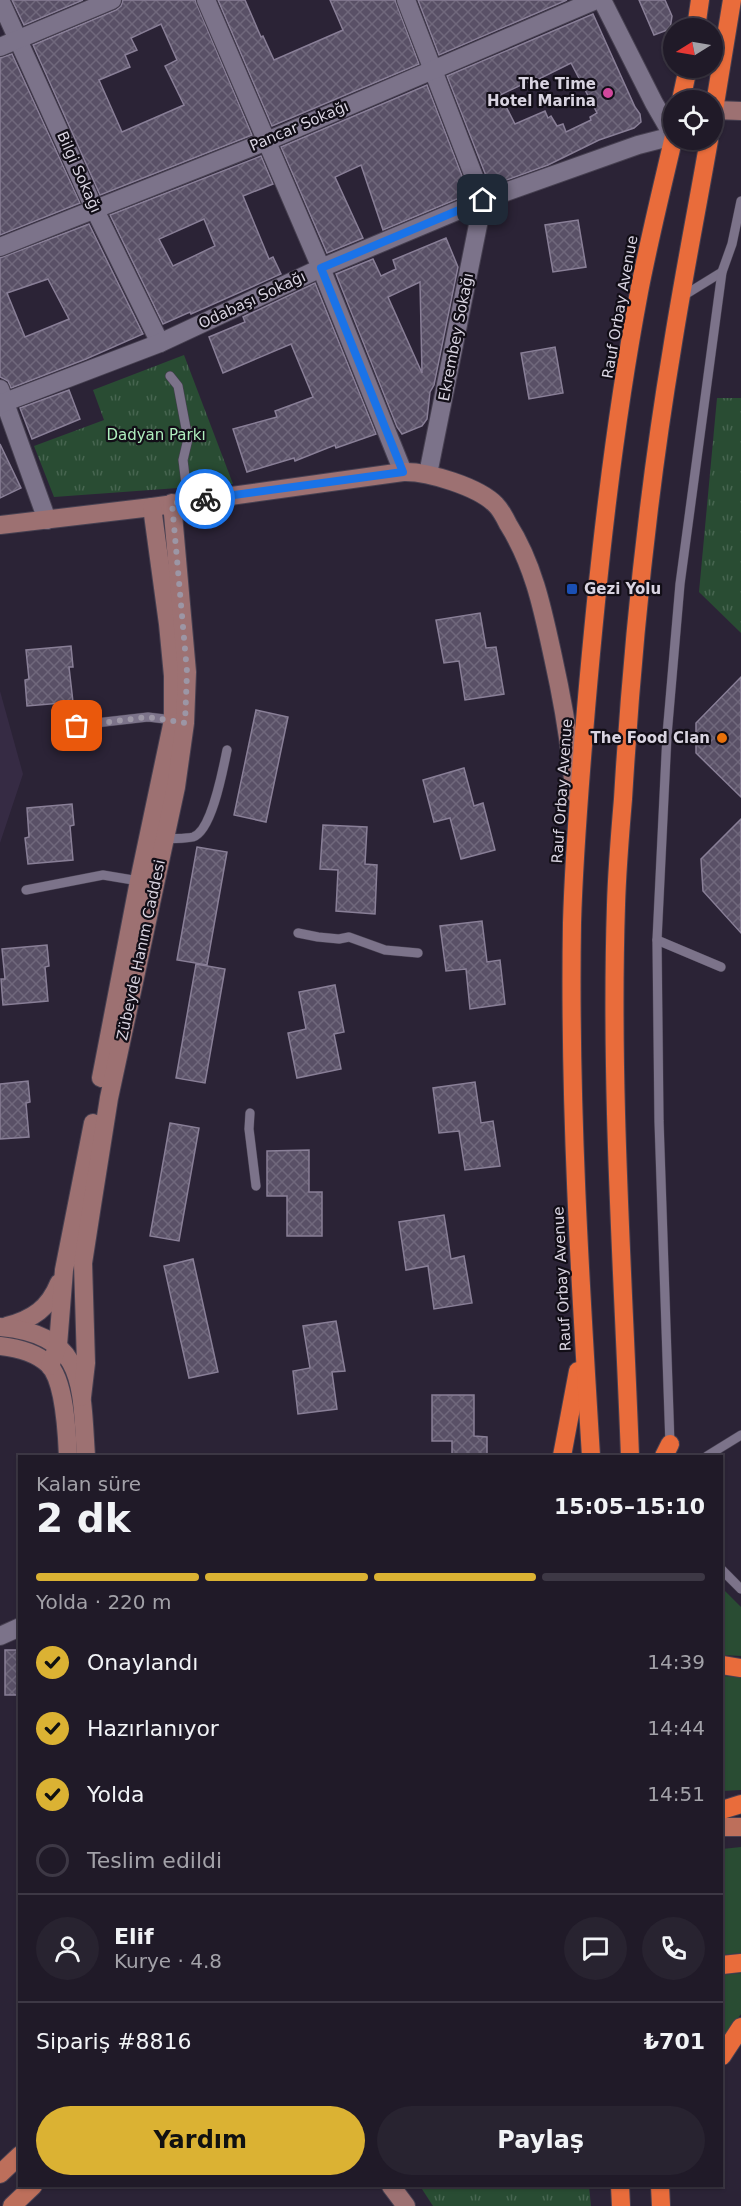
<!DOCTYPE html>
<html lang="tr">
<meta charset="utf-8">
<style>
body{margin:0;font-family:"DejaVu Sans",sans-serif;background:#282330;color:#f1f3f6;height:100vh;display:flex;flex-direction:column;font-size:22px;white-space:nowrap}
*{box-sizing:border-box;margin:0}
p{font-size:20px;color:#a2a1a8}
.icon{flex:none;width:33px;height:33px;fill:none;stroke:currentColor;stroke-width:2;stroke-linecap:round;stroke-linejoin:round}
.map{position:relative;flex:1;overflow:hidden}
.sheet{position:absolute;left:18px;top:1455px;width:705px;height:732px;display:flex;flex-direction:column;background:#201a28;border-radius:0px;box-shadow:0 2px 4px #0004,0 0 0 2px #3d3845}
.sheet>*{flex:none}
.needle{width:39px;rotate:259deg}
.fabs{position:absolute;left:663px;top:18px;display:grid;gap:12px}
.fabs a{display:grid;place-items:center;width:60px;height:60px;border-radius:50%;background:#201a28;box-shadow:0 2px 4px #0004,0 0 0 2px #3d3845;font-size:30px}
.pin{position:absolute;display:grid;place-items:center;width:51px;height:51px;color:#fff;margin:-26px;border-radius:12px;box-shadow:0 3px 9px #0006}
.courier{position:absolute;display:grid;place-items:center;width:60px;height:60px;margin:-30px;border:4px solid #1a73e8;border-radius:50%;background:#fff;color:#222;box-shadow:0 2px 8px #0007}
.head em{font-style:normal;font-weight:700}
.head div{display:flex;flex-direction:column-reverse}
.head{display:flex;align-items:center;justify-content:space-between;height:102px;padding:0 18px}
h1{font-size:39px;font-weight:700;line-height:45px}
.bar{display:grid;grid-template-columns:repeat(4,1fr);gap:9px 6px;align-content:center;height:72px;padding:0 18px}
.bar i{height:8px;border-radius:4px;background:#3d3845}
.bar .on{background:#dbb233}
.bar p{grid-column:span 4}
.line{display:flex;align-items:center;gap:15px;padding:0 18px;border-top:2px solid #3d3845}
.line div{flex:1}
.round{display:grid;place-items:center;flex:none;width:63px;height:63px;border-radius:32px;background:#282330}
ol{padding:0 18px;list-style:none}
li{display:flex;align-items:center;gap:18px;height:66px}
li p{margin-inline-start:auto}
li .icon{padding:6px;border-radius:50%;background:#dbb233;color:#111;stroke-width:4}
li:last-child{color:#a2a1a8}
li i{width:33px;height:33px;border:3px solid #3d3845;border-radius:50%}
.cta{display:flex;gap:12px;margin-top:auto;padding:12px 18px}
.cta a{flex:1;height:69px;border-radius:36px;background:#dbb233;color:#111;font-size:24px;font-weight:700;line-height:69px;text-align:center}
.cta a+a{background:#282330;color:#f1f3f6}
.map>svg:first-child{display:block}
.built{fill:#362b44}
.green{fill:#294c33}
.park{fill:url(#park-tufts)}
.building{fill:url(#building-cross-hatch);stroke:#897f97;stroke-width:1.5;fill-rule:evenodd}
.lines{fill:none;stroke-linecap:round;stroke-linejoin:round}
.lane-casing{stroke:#474051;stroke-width:10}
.street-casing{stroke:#474051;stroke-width:20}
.secondary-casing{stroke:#474051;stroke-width:20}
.primary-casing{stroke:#474051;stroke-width:20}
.highway-casing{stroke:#474051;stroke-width:20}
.lane{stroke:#7c738a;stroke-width:9}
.street{stroke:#7c738a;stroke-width:18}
.secondary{stroke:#9d7172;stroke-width:18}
.primary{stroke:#bd6f5b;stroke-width:18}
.highway{stroke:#e96c3b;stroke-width:18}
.done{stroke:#9c96a5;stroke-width:6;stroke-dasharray:0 10.8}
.route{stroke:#1a73e8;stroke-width:8}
.hotel-dot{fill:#d1479c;stroke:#120e17;stroke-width:2}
.transit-dot{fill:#1a4fb4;stroke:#120e17;stroke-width:2}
.food-dot{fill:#e8710a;stroke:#120e17;stroke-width:2}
.labels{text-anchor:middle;stroke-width:4.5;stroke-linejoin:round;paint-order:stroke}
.poi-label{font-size:15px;font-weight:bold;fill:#d9d4e1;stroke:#120e17;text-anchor:end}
.street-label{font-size:15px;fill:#d9d4e1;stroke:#120e17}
.park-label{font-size:15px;fill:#aeeebd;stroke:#120e17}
</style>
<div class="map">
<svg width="741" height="2206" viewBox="0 0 741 2206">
<defs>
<pattern id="park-tufts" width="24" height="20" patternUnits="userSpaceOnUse" patternTransform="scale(1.5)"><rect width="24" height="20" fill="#294c33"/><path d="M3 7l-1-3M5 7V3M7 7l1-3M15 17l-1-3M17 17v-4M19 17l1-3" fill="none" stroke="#476550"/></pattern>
<pattern id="building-cross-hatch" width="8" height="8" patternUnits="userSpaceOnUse" patternTransform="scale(1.5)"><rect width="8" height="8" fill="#595066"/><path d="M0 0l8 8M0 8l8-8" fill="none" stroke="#70687c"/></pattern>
</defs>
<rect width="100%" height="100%" fill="#2b2336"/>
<path class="built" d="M0,691l23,83 -23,69z"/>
<g class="green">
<path d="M722,1588l19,19v49l-19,-1z"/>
<path d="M722,1676l19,1v113l-19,1z"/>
<path d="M741,1847v106l-19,2v-106z"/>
<path d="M741,1973v41l-19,27v-66z"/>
</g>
<g class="park">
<path d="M184,355l49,129 -179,13 -20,-51 70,-26 -11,-30z"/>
<path d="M717,398h24v235l-42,-41z"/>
<path d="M420,2186h169l2,20h-158z"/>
</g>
<g class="building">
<path d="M12,0h71l-59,25z"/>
<path d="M123,0h72l57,135 -152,60 -67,-150 83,-35 5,-4zM161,24l16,36 -12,6 19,39 -62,27 -23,-52 31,-13 -5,-12 12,-5 -6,-12z"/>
<path d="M218,0h27l16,37 2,-1 11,24 69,-30 -13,-30h65l24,64 -147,62z"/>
<path d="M418,0h149l-128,55z"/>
<path d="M639,0h26l7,16 -2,13 -16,6z"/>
<path d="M593,14l42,93 5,7 1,8 -7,6 -35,12 -51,25 -58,21 -43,-110zM571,63l26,50 -7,4 1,3 -25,12 -3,-8 -6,2 -6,-10 -3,2 -3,-7 -30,13 -15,-29 36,-17 1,2z"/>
<path d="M12,54l68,149 -80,32v-177z"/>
<path d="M427,85l42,109 -86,36 -22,-65 -26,12 28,61 -36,15 -46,-106z"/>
<path d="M261,156l12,28 -30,12 26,63 4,-2 8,17 -90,40 -1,-2 -27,12 -53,-109zM204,219l11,27 -42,20 -14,-27z"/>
<path d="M578,220l8,47 -33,5 -8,-47z"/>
<path d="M89,224l54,110 -57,25 -75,29 -3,-7 -8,-4v-119zM48,279l21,40 -44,18 -18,-44z"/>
<path d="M446,238l12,29 -24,118 -4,7 -3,27 -5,7 -20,8 -5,-7 -61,-153 37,-15 8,17 15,-7 -3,-9zM420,282l2,91 -34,-76z"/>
<path d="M315,283l61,151 -40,14 -1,-3 -40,16 -1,-3 -47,14 -14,-43 44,-12 -2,-6 38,-14 -22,-53 -68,29 -14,-36 36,-15 -2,-5z"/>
<path d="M555,347l8,46 -34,6 -8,-46z"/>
<path d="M69,390l11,29 -48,20 -12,-31z"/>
<path d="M0,444l21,44 -21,10z"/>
<path d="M480,613l6,35 10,-1 8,47 -39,6 -6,-39 -15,2 -8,-43z"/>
<path d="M71,646l2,21h-4l4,35 -46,4 -2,-26 4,-1 -3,-29z"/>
<path d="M741,677v120l-45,-44v-30z"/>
<path d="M256,710l32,7 -22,105 -32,-7z"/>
<path d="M464,768l10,38 9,-3 12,47 -34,9 -11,-41 -16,4 -11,-42z"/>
<path d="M72,804l2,21 -4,1 3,34 -45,4 -3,-26 4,-1 -2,-29z"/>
<path d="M741,819v114l-38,-42 -2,-32z"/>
<path d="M323,825l44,2 -2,37 12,1 -2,49 -39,-3 2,-41 -18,-1z"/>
<path d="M197,847l30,5 -20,113 -30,-5z"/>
<path d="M482,921l5,41 13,-2 5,44 -35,5 -4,-40 -20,2 -6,-45z"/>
<path d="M47,945l2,21 -4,1 3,34 -45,4 -2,-26h4l-3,-30z"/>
<path d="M196,964l29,5 -20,114 -29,-5z"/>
<path d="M335,985l9,47 -10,2 7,35 -44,9 -9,-45 18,-4 -7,-37z"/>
<path d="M28,1081l2,21 -4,1 3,34 -29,2v-55z"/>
<path d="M475,1082l6,41 12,-2 7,45 -35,4 -6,-39 -20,2 -6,-45z"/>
<path d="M170,1123l29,5 -20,113 -29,-5z"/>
<path d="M309,1150v42h13v44h-35v-40h-20v-45z"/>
<path d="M444,1215l7,44 13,-3 8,47 -38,6 -6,-43 -22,4 -7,-48z"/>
<path d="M193,1259l25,113 -29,6 -25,-112z"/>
<path d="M336,1321l9,50 -13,1 5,37 -39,5 -5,-43 17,-3 -7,-42z"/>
<path d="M432,1395h42v41l13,1v19h-35v-15h-20z"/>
<rect x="5" y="1650" width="15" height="45"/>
</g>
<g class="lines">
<g class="lane-casing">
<g id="lane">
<path d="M683,296l39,-24"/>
<path d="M170,376l8,10 10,53 -5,21 5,41"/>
<path d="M61,727l87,-10 25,3"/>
<path d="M165,839c8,-1 20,0 28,-2 19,-6 30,-68 34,-87"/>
<path d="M26,890l77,-15 36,6"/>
<path d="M298,933l20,4 21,2 10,-2 36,13 33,3"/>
<path d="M657,940l64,27"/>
<path d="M250,1113l-1,16 7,57"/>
<path d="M670,1445l-11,-324 -2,-181 10,-205 13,-151 42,-312 10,-28 9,-43"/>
<path d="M707,1456l34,-21"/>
<path d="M722,1570l19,19"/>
</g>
</g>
<g class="street-casing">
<g id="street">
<path d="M0,0l94,208 66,135"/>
<path d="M206,0l115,268 82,204"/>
<path d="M406,0l77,200"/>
<path d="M0,47l112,-47"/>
<path d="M0,247l267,-106 329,-141"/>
<path d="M0,389l47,131"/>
<path d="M0,404l160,-61 161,-75 162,-68 155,-55 35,-9 -19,-33 -52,-103"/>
<path d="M428,474l55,-274"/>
<path d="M0,1636l20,-9"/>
</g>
</g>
<g class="secondary-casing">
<g id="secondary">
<path d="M715,110l26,1"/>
<path d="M0,525l152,-18 251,-35c24,-1 76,15 93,33 5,5 9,13 12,19 26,41 35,87 45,133 10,45 18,90 21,136"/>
<path d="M101,1078l38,-197 34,-161v-44l-5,-52 -16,-117"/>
<path d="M7,1326c26,-7 42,-18 52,-43"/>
<path d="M0,1327c87,8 81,59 86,129"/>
<path d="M0,1346c18,2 35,6 48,18 17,16 19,70 20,92"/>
<path d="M50,1366l8,-21 6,-75 29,-147"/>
<path d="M82,1397l4,-34 -3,-100 9,-58 17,-107 67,-311 9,-64 2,-51 -15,-169"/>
<path d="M391,2186l15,20"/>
</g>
</g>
<g class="primary-casing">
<g id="primary">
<path d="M722,1827h19"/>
<path d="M0,2174l20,-19"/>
<path d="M12,2206l21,-20"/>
</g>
</g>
<g class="highway-casing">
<g id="highway">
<path d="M696,28l4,-28"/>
<path d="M681,100l7,-32"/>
<path d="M712,122l20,-122"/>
<path d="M562,1456l16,-85"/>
<path d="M591,1456c-11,-177 -22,-355 -19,-533 2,-72 8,-143 14,-214 12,-139 27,-279 53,-417 10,-52 23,-104 35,-156"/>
<path d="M630,1456c-7,-184 -20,-367 -14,-551 1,-36 4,-71 7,-106 9,-151 24,-301 49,-450 11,-70 25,-140 37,-209"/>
<path d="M664,1456l6,-12"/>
<path d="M722,1665l19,3"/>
<path d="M722,1810l19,-6"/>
<path d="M722,1965l19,-2"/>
<path d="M722,2056l19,-29"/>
<path d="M620,2186l1,20"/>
<path d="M660,2186l1,20"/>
</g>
</g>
<use href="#lane" class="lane"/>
<use href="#street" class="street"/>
<use href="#secondary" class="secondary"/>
<use href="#primary" class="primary"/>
<use href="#highway" class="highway"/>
</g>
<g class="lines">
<path class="done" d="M77,726l71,-9 37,6 2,-51 -15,-169 33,-4"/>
<path class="route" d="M205,499l198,-27 -82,-204 162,-68"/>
</g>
<circle class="hotel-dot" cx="608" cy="93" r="6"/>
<rect class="transit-dot" x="566" y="583" width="12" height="12" rx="3"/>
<circle class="food-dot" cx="722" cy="738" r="6"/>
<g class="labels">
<g class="poi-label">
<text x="596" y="89">The Time<tspan x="596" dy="17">Hotel Marina</tspan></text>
<text x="584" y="594" text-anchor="start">Gezi Yolu</text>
<text x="710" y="743">The Food Clan</text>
</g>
<g class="street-label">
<text transform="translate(299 126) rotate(-23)" y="5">Pancar Sokağı</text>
<text transform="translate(79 172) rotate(66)" y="5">Bilgi Sokağı</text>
<text transform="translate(252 300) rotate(-25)" y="5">Odabaşı Sokağı</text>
<text transform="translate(620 307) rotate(-80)" y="5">Rauf Orbay Avenue</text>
<text transform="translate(456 337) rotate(-79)" y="5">Ekrembey Sokağı</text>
<text transform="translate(562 791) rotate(-86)" y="5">Rauf Orbay Avenue</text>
<text transform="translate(141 950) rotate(-78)" y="5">Zübeyde Hanım Caddesi</text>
<text transform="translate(562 1279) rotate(-93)" y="5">Rauf Orbay Avenue</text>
</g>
<g class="park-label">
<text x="156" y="440">Dadyan Parkı</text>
</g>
</g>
</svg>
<div class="fabs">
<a><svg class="needle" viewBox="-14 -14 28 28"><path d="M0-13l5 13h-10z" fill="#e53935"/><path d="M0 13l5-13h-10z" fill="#a2a1a8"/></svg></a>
<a><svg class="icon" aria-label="locate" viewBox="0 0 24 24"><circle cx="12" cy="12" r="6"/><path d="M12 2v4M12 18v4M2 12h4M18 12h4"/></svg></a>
</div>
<div class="pin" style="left:77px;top:726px;background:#ea580c"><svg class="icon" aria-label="bag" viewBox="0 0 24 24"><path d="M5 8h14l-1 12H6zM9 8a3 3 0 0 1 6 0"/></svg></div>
<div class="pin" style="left:483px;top:200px;background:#1f2937"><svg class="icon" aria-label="home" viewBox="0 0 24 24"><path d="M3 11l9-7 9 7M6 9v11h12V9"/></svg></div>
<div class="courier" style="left:205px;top:499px"><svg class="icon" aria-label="bike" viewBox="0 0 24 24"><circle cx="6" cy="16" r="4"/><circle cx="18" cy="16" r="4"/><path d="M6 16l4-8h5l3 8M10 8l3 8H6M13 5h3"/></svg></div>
<section class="sheet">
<div class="head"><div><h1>2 dk</h1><p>Kalan süre</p></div><em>15:05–15:10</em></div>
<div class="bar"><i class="on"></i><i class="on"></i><i class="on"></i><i></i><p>Yolda · 220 m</p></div>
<ol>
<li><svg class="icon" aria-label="check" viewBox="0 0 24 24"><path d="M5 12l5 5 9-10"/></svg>Onaylandı<p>14:39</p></li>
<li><svg class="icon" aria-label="check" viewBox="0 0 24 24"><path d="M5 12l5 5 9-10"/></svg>Hazırlanıyor<p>14:44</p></li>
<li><svg class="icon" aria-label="check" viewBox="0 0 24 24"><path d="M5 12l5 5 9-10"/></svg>Yolda<p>14:51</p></li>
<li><i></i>Teslim edildi</li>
</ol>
<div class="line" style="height:108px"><a class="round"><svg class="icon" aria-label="person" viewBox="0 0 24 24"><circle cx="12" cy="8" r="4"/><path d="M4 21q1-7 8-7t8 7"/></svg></a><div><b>Elif</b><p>Kurye · 4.8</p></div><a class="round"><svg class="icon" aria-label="chat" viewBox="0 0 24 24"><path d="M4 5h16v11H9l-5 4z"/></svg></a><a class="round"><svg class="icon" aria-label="phone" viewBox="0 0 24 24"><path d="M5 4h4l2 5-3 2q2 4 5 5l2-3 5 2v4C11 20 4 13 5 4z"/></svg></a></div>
<div class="line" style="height:78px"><div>Sipariş #8816</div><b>₺701</b></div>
<div class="cta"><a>Yardım</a><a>Paylaş</a></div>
</section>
</div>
